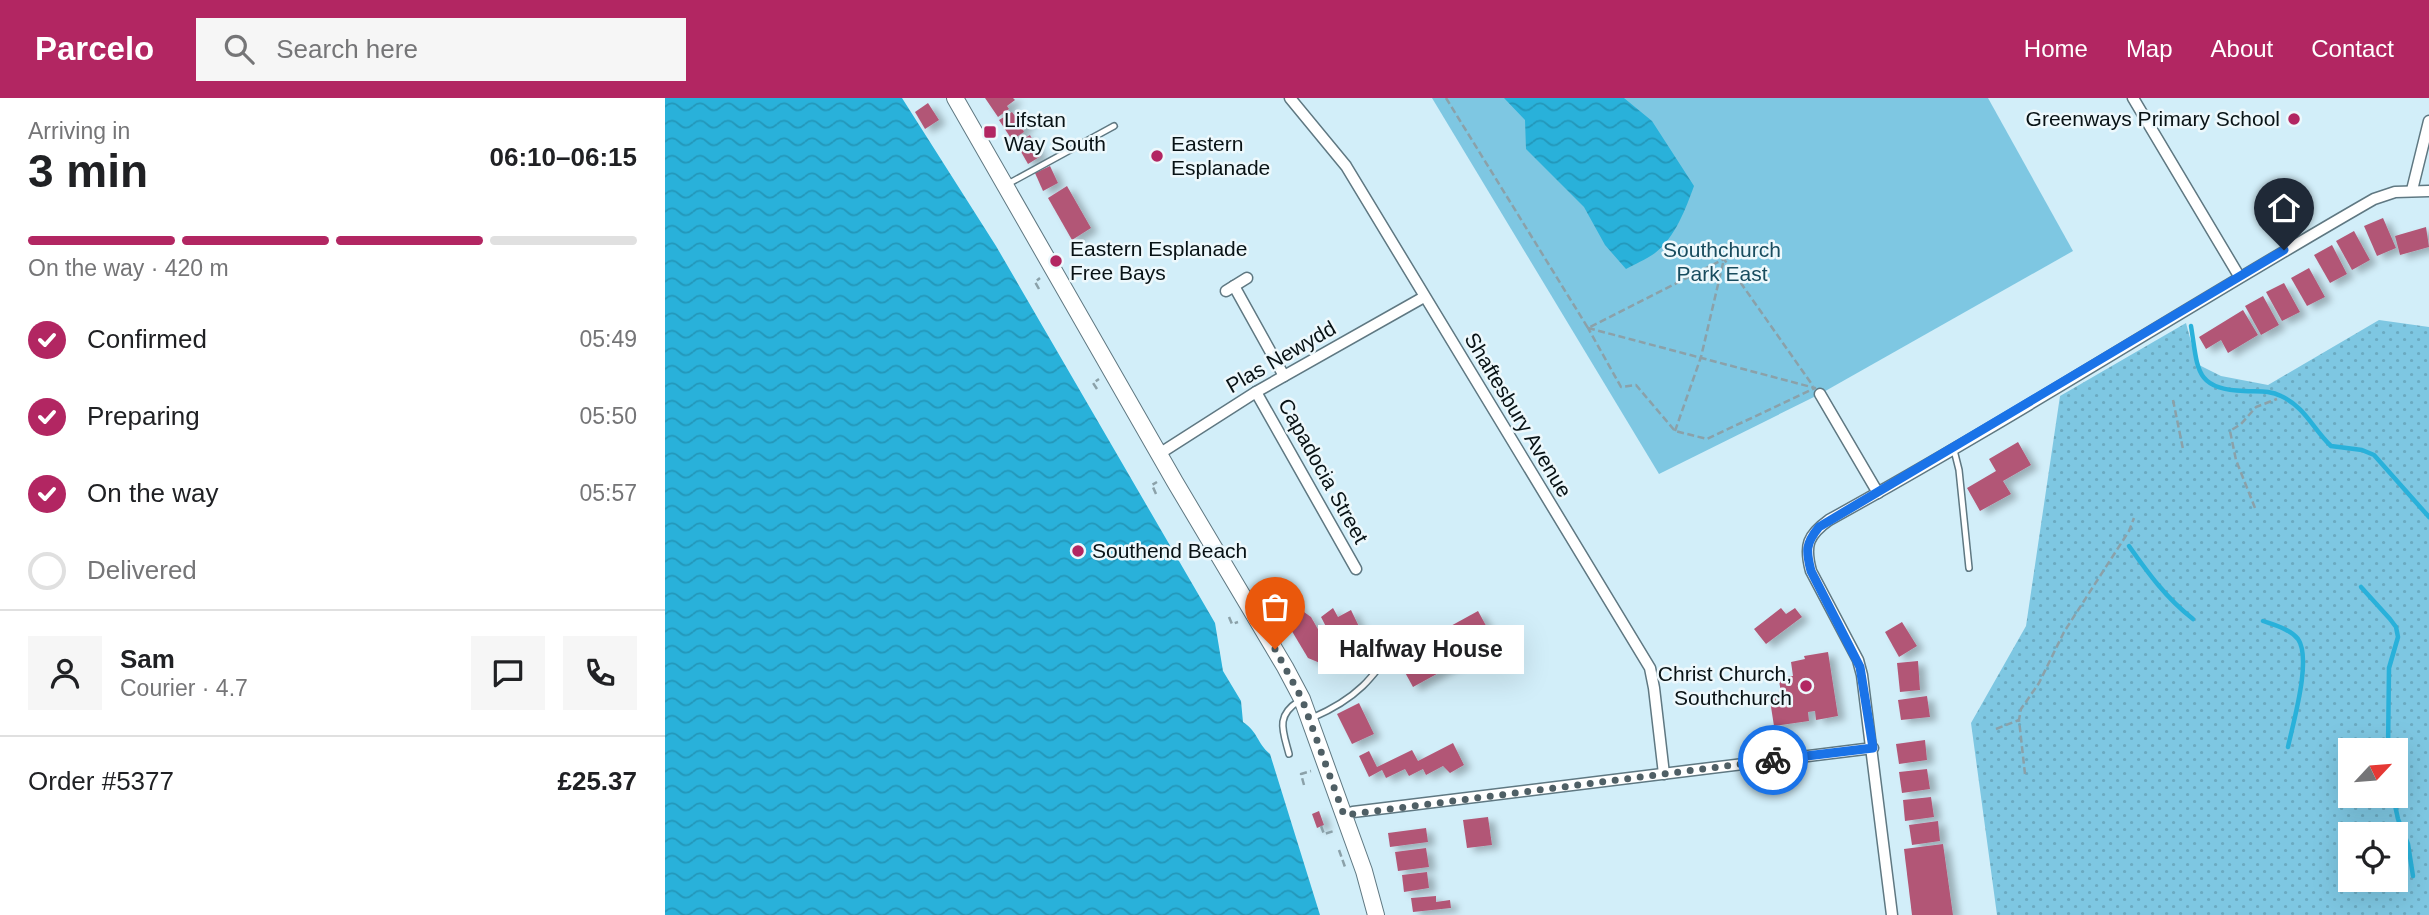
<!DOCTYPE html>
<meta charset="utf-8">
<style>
body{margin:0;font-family:Helvetica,sans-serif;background:#f6f6f6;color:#202124;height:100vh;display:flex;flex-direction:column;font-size:26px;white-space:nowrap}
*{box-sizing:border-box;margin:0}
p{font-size:23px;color:#757577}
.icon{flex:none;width:38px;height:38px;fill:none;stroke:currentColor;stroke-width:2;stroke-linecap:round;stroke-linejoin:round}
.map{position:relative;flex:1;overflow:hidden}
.panel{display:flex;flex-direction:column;background:#fff;width:665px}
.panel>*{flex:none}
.needle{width:46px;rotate:64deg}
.tools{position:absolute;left:1673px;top:640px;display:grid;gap:14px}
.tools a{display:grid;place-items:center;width:70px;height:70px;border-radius:0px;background:#fff;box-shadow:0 7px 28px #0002;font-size:35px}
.pin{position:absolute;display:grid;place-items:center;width:60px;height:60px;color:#fff;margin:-72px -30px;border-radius:50% 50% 50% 0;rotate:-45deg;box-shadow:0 0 7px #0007}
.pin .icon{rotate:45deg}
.courier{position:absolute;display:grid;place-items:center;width:70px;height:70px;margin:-35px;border:5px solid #1a73e8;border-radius:50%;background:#fff;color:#222;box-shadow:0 2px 9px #0007}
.bubble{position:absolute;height:49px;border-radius:0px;background:#fff;box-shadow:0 7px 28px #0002;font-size:23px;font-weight:700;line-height:49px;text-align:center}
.overview em{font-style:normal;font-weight:700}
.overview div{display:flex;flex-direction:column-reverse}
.overview{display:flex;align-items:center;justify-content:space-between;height:119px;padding:0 28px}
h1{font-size:46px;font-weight:700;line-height:52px}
.bar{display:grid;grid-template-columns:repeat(4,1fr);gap:10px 7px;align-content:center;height:84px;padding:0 28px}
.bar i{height:9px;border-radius:5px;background:#e0e0e0}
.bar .current{background:#b22662}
.bar p{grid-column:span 4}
.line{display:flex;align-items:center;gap:18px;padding:0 28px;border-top:2px solid #e0e0e0}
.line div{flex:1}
.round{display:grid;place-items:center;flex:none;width:74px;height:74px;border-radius:0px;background:#f6f6f6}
ol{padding:0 28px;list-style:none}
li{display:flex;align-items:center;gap:21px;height:77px}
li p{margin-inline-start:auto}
li .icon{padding:7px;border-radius:50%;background:#b22662;color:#fff;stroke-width:4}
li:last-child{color:#757577}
li i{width:38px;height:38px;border:4px solid #e0e0e0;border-radius:50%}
header{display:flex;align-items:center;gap:42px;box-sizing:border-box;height:98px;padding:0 35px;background:#b22662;color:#fff}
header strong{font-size:33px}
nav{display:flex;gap:38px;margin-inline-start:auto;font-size:24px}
.search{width:490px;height:63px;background:#f6f6f6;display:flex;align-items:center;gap:18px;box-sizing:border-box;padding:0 24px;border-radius:0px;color:#757577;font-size:26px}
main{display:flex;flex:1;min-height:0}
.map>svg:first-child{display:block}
.grass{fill:url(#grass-dots);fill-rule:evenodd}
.green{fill:#7ec7e2}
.water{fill:url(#water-waves)}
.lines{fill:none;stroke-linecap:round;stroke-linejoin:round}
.stream{stroke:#29b1da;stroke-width:4.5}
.building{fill:#b25776;filter:url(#shadow)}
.service-casing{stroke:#5f7882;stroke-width:8}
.minor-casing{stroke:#5f7882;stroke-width:13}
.secondary-casing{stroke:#5f7882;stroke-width:18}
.path{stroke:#8ba1a9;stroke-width:2.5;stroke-dasharray:7 3.5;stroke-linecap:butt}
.service{stroke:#fff;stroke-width:5}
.minor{stroke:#fff;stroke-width:10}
.secondary{stroke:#fff;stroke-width:16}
.done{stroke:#4f5f65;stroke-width:7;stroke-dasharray:0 12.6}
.route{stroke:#1a73e8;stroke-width:9}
.poi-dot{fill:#b22662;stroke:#edf8fc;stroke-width:2.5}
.labels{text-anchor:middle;stroke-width:5;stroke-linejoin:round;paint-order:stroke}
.poi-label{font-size:21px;fill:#081215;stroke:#edf8fc;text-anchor:start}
.park-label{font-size:21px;fill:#184c5e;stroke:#edf8fc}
.street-label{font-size:21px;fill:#081215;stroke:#edf8fc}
</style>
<header>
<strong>Parcelo</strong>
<div class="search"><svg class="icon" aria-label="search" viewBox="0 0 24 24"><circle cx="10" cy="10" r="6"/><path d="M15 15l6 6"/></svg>Search here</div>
<nav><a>Home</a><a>Map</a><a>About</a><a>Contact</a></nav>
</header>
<main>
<section class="panel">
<div class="overview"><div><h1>3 min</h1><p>Arriving in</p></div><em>06:10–06:15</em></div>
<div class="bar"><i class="current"></i><i class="current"></i><i class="current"></i><i></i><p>On the way · 420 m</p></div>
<ol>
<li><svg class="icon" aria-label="check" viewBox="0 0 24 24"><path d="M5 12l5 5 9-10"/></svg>Confirmed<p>05:49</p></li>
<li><svg class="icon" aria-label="check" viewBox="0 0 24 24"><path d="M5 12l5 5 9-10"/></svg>Preparing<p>05:50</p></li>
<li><svg class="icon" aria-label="check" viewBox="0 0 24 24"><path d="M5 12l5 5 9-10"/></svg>On the way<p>05:57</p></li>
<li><i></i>Delivered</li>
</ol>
<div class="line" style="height:126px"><a class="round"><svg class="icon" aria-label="person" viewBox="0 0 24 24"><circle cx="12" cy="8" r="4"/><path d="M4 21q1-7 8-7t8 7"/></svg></a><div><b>Sam</b><p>Courier · 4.7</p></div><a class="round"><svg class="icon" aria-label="chat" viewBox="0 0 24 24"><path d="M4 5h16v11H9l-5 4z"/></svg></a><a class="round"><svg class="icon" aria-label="phone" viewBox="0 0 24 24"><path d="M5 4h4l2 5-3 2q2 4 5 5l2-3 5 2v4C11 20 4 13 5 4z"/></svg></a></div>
<div class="line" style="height:91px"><div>Order #5377</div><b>£25.37</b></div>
</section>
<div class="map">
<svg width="1764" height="817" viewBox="0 0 1764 817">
<defs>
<pattern id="grass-dots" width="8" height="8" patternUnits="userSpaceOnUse" patternTransform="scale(1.75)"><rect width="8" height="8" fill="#7ec7e2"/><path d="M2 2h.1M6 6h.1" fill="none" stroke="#6baac1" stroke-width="1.8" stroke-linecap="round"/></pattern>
<pattern id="water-waves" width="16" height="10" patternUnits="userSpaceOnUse" patternTransform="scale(1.75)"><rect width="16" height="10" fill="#29b1da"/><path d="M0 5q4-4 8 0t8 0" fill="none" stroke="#2397ba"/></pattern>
<filter id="shadow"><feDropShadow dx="7" dy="4" stdDeviation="3.5" flood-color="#0004"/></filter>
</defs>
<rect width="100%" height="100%" fill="#d2eef9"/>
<path class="grass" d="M1714,222l50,7v588h-432l-26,-192 55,-97 34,-230 126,-73 11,41 24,12 47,9zM1685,653h46v45h-46zM1685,737h46v45h-46z"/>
<path class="green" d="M767,0h556l85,153 -253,143 -161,80z"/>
<g class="water">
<path d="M0,0h237l94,148 219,377 8,48 18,30 2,21c16,11 13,20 27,32l50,161h-655z"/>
<path d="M839,0h120l28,23 42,65c-8,22 -19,52 -39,67 -8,6 -20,11 -29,16l-21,-24 -21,-38 -58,-58 -1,-29z"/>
</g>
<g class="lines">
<g class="stream">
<path d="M1526,228c7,42 3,64 53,65 13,1 25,-1 37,5 24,11 32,33 50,50l31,4 12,5 55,62"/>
<path d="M1464,448c19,27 37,52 64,73"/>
<path d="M1696,489l29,32 6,8 2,10 -9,31 -1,83"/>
<path d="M1598,523c11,4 27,8 35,18 14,20 -5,84 -10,108"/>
<path d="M1728,698l5,23 10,25 5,32"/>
</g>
</g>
<g class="building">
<path d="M320,0h28l2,2 -8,6 2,3 -11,8z"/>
<path d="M263,5l11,17 -14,9 -10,-17z"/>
<path d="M347,14l3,4 8,-4 7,10 -8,6 2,4 -12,8 -13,-20z"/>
<path d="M365,37l11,21 -13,8 -12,-21z"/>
<path d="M385,68l8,17 -15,8 -8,-18z"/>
<path d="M402,88l24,42 -19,12 -24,-42z"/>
<path d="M1718,120l13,30 -19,8 -13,-30z"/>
<path d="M1761,129l3,20 -29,8 -5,-19z"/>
<path d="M1689,133l16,29 -18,10 -16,-29z"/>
<path d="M1667,147l15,29 -17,9 -16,-28z"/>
<path d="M1644,170l16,29 -18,9 -16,-28z"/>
<path d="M1619,185l16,29 -18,9 -16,-29z"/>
<path d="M1598,198l16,29 -18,10 -16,-29z"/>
<path d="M1578,212l15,25 -30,18 -7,-13 -15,9 -7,-12z"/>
<path d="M1353,344l13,23 -28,16 8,13 -31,17 -13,-23 29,-17 -7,-12z"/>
<path d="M632,509l14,10 16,28 1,12 -8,6 -12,-5 -18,-30 -2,-14z"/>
<path d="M668,510l5,9 13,-7 15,31 -24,17 -21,-41z"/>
<path d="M1116,510l5,6 9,-6 7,9 -36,27 -12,-15z"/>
<path d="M813,513l17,31 -82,45 -17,-31z"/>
<path d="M1237,524l15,24 -18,11 -14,-25z"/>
<path d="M1163,554l10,64 -22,4 -1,-9 -7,1 1,9 -35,5 -5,-32 12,-2 -2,-11 9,-2v-3h5l-2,-14 14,-3 -1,-3z"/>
<path d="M1253,563l2,29 -20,2 -3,-29z"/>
<path d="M1262,598l3,21 -29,3 -3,-20z"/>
<path d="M694,605l15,31 -22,10 -15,-30z"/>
<path d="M1260,642l2,20 -28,4 -3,-20z"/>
<path d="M788,645l11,22 -14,8 -7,-7 -17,9 -3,-6 -14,7 -4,-7 -19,9 -4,-8 -13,7 -10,-21 10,-5 8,16 35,-17 6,11z"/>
<path d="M1262,671l3,20 -28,4 -3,-21z"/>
<path d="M1266,699l3,20 -29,4 -2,-21z"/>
<path d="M654,713l5,14 -7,3 -5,-14z"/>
<path d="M823,719l4,28 -25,3 -4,-28z"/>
<path d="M1273,723l2,20 -28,4 -3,-20z"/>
<path d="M761,730l2,14 -38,5 -2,-14z"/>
<path d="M1278,746l10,71h-41l-8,-66z"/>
<path d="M761,750l3,19 -31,4 -3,-19z"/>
<path d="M762,774l2,16 -25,4 -2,-17z"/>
<path d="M771,798v6l14,-2 1,8 -38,4 -2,-14z"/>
</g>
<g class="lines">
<g class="service-casing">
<g id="service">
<path d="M341,87l108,-59"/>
<path d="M1289,352l5,20 10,98"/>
<path d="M647,620c46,-20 60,-39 88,-79"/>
<path d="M624,656c-6,-23 -14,-38 10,-53"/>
</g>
</g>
<g class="minor-casing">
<g id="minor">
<path d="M625,0l56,68 304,502 4,20 10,86"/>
<path d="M1468,0l106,178"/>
<path d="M1747,92l17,-69"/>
<path d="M569,188l50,90"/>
<path d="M561,193l21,-13"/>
<path d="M591,294l100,177"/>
<path d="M1155,296l58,99"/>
<path d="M494,356l97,-62 168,-95"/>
<path d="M679,717l9,-3 520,-64"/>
<path d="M1227,817l-30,-240 -4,-15 -47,-89c-7,-26 -3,-36 18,-51 185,-102 362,-216 545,-321l21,-7 34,-1"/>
</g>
</g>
<g class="secondary-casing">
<path id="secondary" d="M290,0l220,384 110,185 17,32 62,172 12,44"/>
</g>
<g class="path">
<path d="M781,0l142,230 136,-69 89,127"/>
<path d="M374,191l-4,-7 5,-4"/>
<path d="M923,230l227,60 -108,51 -32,-8 -39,-46 -15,2z"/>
<path d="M432,291l-4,-6 6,-4"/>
<path d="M1508,302l10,49"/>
<path d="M1010,333l26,-74 23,-98"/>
<path d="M491,396l-4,-9 5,-3"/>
<path d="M1590,410l-19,-48 -6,-29 11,-7 15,-17 21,-8"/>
<path d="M564,519l3,7 6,-2"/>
<path d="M1331,631l23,-9"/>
<path d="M1360,676l-6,-54 2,-11 18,-26 25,-51 65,-101 5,-13"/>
<path d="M639,687l-3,-11 10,-3"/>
<path d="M656,728l3,8 10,-3"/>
<path d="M674,752l6,17"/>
</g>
<use href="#service" class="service"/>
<use href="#minor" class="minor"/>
<use href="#secondary" class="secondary"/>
</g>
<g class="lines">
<path class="done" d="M610,551l27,50 42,116 429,-55"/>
<path class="route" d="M1108,662l100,-12 -13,-81 -49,-96c-5,-20 -6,-27 8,-44l465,-277"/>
</g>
<g class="poi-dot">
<circle cx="1629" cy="21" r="7"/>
<rect x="318" y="27" width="14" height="14" rx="3.5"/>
<circle cx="492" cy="58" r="7"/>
<circle cx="391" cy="163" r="7"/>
<circle cx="413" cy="453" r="7"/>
<circle cx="1141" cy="588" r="7"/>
</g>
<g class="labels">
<g class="poi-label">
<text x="1615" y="28" text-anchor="end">Greenways Primary School</text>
<text x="339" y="29">Lifstan<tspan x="339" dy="24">Way South</tspan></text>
<text x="506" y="53">Eastern<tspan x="506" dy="24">Esplanade</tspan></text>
<text x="405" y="158">Eastern Esplanade<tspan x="405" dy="24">Free Bays</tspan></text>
<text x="427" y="460">Southend Beach</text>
<text x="1127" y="583" text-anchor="end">Christ Church,<tspan x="1127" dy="24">Southchurch</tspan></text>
</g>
<g class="park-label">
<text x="1057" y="159">Southchurch<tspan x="1057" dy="24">Park East</tspan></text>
</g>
<g class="street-label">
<text transform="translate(616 259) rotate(-30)" y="7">Plas Newydd</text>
<text transform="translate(853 317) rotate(59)" y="7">Shaftesbury Avenue</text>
<text transform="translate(658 373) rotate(61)" y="7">Capadocia Street</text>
</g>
</g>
</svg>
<div class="tools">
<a><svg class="needle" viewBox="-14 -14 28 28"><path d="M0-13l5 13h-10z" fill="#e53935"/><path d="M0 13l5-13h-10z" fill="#757577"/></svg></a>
<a><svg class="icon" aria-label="locate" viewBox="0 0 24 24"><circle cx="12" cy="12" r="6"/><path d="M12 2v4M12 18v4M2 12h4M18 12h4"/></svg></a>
</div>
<div class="pin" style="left:610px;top:551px;background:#ea580c"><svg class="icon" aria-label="bag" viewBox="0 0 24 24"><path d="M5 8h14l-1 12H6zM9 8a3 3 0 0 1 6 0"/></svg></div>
<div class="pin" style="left:1619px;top:152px;background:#1f2937"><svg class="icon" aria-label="home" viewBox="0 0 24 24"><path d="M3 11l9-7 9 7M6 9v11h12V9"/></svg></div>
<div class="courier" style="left:1108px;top:662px"><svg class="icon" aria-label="bike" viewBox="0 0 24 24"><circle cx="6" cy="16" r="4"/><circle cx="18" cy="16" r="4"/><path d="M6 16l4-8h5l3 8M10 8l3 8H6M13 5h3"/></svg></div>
<div class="bubble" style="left:653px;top:527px;width:206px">Halfway House</div>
</div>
</main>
